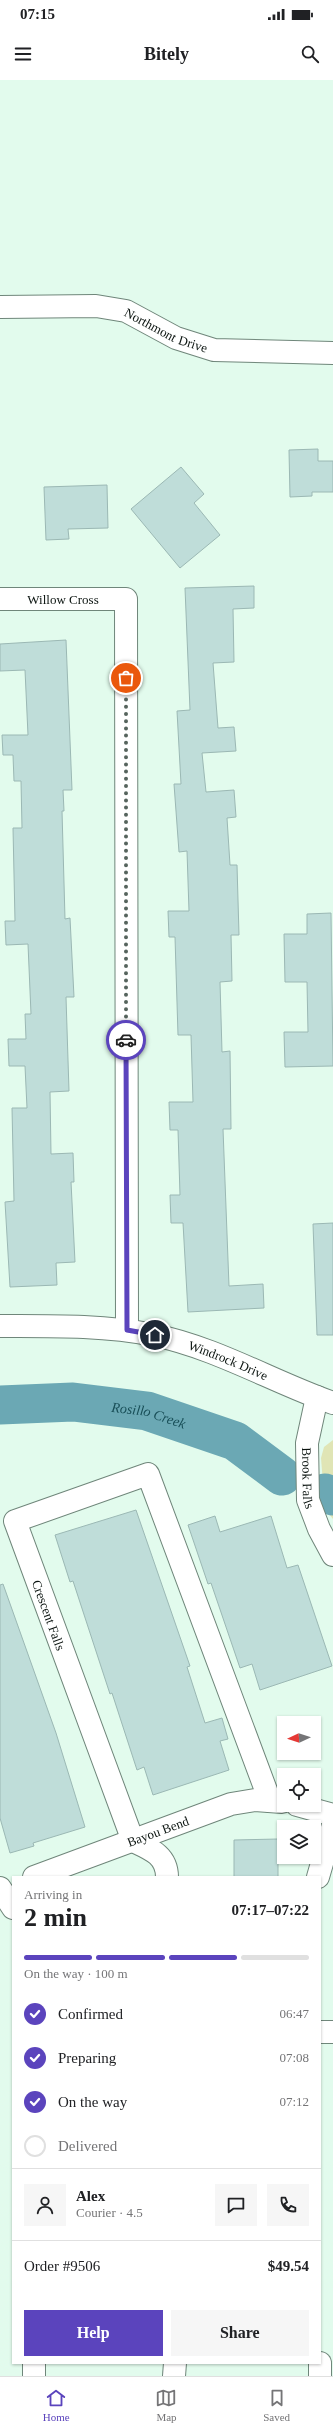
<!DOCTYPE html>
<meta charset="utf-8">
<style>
body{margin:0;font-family:Georgia,serif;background:#f6f6f6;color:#202124;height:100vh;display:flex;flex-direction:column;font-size:15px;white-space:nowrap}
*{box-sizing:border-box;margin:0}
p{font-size:13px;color:#757577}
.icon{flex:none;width:22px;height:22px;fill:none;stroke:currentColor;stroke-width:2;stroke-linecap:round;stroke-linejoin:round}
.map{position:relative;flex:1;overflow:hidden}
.sheet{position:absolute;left:12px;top:1796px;width:309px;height:488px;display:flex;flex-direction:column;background:#fff;border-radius:0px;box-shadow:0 1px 3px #0004}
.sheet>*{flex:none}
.needle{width:26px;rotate:266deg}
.tools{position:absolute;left:277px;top:1636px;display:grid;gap:8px}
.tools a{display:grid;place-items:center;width:44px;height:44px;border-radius:0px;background:#fff;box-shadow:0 1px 3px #0004;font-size:20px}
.pin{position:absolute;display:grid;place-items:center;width:34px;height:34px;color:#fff;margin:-17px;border:2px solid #fff;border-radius:50%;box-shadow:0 1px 4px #0007}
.courier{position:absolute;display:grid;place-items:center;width:40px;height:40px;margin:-20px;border:3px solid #5b44bd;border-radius:50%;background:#fff;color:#222;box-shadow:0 1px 5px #0007}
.overview em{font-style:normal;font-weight:700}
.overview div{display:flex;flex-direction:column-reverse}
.overview{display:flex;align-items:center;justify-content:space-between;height:68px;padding:0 12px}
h1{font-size:26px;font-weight:700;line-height:30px}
.bar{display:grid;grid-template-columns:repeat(4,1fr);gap:6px 4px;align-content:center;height:48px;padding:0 12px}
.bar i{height:5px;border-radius:3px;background:#e0e0e0}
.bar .active{background:#5b44bd}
.bar p{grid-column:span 4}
.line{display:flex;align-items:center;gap:10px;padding:0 12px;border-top:1px solid #e0e0e0}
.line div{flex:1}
.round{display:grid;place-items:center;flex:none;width:42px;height:42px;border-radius:0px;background:#f6f6f6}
ol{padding:0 12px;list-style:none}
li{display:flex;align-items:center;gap:12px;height:44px}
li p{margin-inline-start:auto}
li .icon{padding:4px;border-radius:50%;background:#5b44bd;color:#fff;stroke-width:4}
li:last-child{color:#757577}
li i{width:22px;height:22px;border:2px solid #e0e0e0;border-radius:50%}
.cta{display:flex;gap:8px;margin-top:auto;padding:8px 12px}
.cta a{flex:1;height:46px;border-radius:0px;background:#5b44bd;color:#fff;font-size:16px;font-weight:700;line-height:46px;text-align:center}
.cta a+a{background:#f6f6f6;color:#202124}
.status{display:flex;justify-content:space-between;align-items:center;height:28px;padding:0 20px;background:#fff;direction:ltr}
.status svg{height:11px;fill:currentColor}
header{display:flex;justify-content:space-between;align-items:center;height:52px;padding:0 12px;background:#fff;font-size:18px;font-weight:700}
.tabs{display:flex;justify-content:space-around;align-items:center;height:56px;border-top:1px solid #e0e0e0;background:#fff;font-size:11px;color:#757577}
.tabs a{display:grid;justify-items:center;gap:2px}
.tabs .active{color:#5b44bd}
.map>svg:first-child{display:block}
.green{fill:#e0e5b5}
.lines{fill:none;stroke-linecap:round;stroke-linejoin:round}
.river{stroke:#6ba8b4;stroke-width:39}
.building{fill:#bfddd9;stroke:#9bb8b4}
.minor-casing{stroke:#6f867a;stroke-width:24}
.minor{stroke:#fff;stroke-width:22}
.done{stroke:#56645d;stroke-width:4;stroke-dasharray:0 7.2}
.route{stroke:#5b44bd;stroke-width:5}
.labels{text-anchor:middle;stroke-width:3.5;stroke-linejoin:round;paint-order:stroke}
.street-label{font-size:13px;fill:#0a130f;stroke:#fff}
.water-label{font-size:14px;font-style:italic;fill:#194f58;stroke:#fff}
</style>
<div class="status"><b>07:15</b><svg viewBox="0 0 49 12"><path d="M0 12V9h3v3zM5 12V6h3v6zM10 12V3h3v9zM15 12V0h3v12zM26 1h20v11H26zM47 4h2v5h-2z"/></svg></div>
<header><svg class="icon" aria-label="menu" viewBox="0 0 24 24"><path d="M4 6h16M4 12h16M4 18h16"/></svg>Bitely<svg class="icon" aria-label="search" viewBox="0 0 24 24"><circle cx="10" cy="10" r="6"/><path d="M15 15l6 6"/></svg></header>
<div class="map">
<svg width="333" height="2296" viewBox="0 0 333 2296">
<rect width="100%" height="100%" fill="#e2fbed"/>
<path class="green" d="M333,1360v79l-8,-10 -4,-51 3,-11z"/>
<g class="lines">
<g class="river">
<path id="s1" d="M0,1325l73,-3 74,9 88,30 47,35"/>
<path d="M325,1413l8,3"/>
</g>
</g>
<g class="building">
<path d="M318,369v12h15v31h-21v4l-22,1 -1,-47z"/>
<path d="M181,387l23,27 -10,9 26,32 -40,33 -49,-59z"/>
<path d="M107,405l1,43 -40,1 1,10 -23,1 -2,-53z"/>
<path d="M254,506v22l-21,1 1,53 -21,1 5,65 16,-1 2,24 -34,2 4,39 28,-2 2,27 -9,1 3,47h7l2,70h-8l1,46 -12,1 2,70 8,-1 1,78h-8l6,157 34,-2 1,24 -76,4 -5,-89h-12l-1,-28h10l-2,-65h-8l-1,-28h24l-2,-67h-13l-3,-98h-6l-1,-26h21l-2,-60 -8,1 -5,-68h7l-4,-73 13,-1 -5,-122z"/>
<path d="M66,560l6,150h-9l1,21h-2l3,108 5,-1 4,79h-8l3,94 -19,1 1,62 22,-1 1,29h-3l4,80 -19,1 1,22 -47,2 -5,-85 9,-1 -2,-93h15l-2,-42h-16l-1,-27h18l-1,-25h6l-3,-70 -22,1 -1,-24h10l-2,-93h9l-1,-47h-7l-1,-26h-10l-1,-20h26l-3,-65 -25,1v-27z"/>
<path d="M331,833l2,153 -48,1 -1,-35h24l-1,-50h-22l-1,-48h23v-20z"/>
<path d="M333,1143v112h-16l-4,-111z"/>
<path d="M136,1430l54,156 -3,1 18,56 17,-5 6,21 -8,2 9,29 -76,25 -9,-28 -7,3 -25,-77 -2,1 -37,-113 -3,1 -15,-47z"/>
<path d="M215,1436l5,16 51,-16 16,52 11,-3 34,101 -72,24 -8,-26 -12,4 -29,-85 -3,1 -20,-59z"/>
<path d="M3,1504l53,149 29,94 -52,16 1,3 -24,7 -10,-35v-233z"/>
<path d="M278,1759v38h-44v-37z"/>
</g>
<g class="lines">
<g class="minor-casing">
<g id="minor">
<path id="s2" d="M0,227l96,-1 30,5 50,27 38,12 119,3"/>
<path id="s3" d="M0,519h126l1,731"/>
<path id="s4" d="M0,1246c51,0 104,-1 154,9 63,13 119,47 179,68"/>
<path id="s5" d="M317,1317l-10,46 1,57 11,29 14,26"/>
<path d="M297,1725l36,10"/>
<path id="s6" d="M34,1797l197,-73 24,-4 27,2"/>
<path d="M167,1797c0,-22 -17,-28 -34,-36l-118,-320 133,-47 122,327"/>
<path d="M318,1797l15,-52"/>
<path d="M0,1808l13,20"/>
<path d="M320,1952h13"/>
<path d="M34,2283v13"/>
<path d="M320,2283v13"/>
<path d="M174,2296l1,-13"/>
</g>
</g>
<use href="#minor" class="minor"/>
</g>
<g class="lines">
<path class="done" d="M126,598v362"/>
<path class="route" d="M126,960l1,290 28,5"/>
</g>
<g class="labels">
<g class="street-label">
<text dy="5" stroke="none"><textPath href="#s2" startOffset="171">Northmont Drive</textPath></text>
<text dy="5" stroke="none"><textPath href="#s3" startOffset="63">Willow Cross</textPath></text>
<text dy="5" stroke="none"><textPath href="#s4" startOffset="233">Windrock Drive</textPath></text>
<text dy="5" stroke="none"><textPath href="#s5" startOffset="82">Brook Falls</textPath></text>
<text transform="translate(49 1535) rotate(70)" y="5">Crescent Falls</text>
<text dy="5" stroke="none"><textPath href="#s6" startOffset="132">Bayou Bend</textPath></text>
</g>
<g class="water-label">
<text dy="5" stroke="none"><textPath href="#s1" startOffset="150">Rosillo Creek</textPath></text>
</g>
</g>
</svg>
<div class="tools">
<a><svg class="needle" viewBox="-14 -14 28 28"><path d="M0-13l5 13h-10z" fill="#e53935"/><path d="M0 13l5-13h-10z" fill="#757577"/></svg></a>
<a><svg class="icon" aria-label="locate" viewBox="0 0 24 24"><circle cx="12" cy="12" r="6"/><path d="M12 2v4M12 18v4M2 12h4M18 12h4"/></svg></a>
<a><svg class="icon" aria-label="layers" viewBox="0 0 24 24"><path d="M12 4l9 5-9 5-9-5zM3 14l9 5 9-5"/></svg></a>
</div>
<div class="pin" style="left:126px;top:598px;background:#ea580c"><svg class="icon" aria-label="bag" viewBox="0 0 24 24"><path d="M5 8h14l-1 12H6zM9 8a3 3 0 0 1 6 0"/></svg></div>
<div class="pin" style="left:155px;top:1255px;background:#1f2937"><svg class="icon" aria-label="home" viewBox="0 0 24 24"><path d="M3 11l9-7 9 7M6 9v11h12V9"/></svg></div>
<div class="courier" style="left:126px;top:960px"><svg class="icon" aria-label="car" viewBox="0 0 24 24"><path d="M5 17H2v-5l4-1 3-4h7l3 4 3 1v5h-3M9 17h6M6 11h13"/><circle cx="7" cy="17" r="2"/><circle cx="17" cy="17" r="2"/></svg></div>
<section class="sheet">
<div class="overview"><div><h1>2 min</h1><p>Arriving in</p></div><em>07:17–07:22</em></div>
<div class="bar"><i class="active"></i><i class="active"></i><i class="active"></i><i></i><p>On the way · 100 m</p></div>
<ol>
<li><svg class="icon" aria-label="check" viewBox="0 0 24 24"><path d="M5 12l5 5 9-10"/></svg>Confirmed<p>06:47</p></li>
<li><svg class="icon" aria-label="check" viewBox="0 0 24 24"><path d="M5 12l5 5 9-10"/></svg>Preparing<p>07:08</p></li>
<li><svg class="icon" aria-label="check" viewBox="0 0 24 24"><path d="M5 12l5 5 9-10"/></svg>On the way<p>07:12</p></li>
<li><i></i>Delivered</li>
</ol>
<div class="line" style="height:72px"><a class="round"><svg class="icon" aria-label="person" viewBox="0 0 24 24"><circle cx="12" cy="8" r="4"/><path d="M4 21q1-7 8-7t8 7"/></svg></a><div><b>Alex</b><p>Courier · 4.5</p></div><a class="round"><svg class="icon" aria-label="chat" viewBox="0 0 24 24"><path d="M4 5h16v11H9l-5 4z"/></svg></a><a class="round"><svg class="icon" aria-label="phone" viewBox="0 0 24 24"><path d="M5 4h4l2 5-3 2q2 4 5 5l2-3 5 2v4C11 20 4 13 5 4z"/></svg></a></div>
<div class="line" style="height:52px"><div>Order #9506</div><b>$49.54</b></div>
<div class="cta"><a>Help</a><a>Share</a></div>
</section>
</div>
<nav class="tabs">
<a class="active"><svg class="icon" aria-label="home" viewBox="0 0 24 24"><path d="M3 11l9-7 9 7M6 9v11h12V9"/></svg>Home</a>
<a><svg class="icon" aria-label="map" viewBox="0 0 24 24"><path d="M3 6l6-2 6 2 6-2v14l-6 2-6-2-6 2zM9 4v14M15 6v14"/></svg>Map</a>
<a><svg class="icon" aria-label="saved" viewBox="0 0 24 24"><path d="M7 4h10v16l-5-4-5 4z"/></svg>Saved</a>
</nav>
